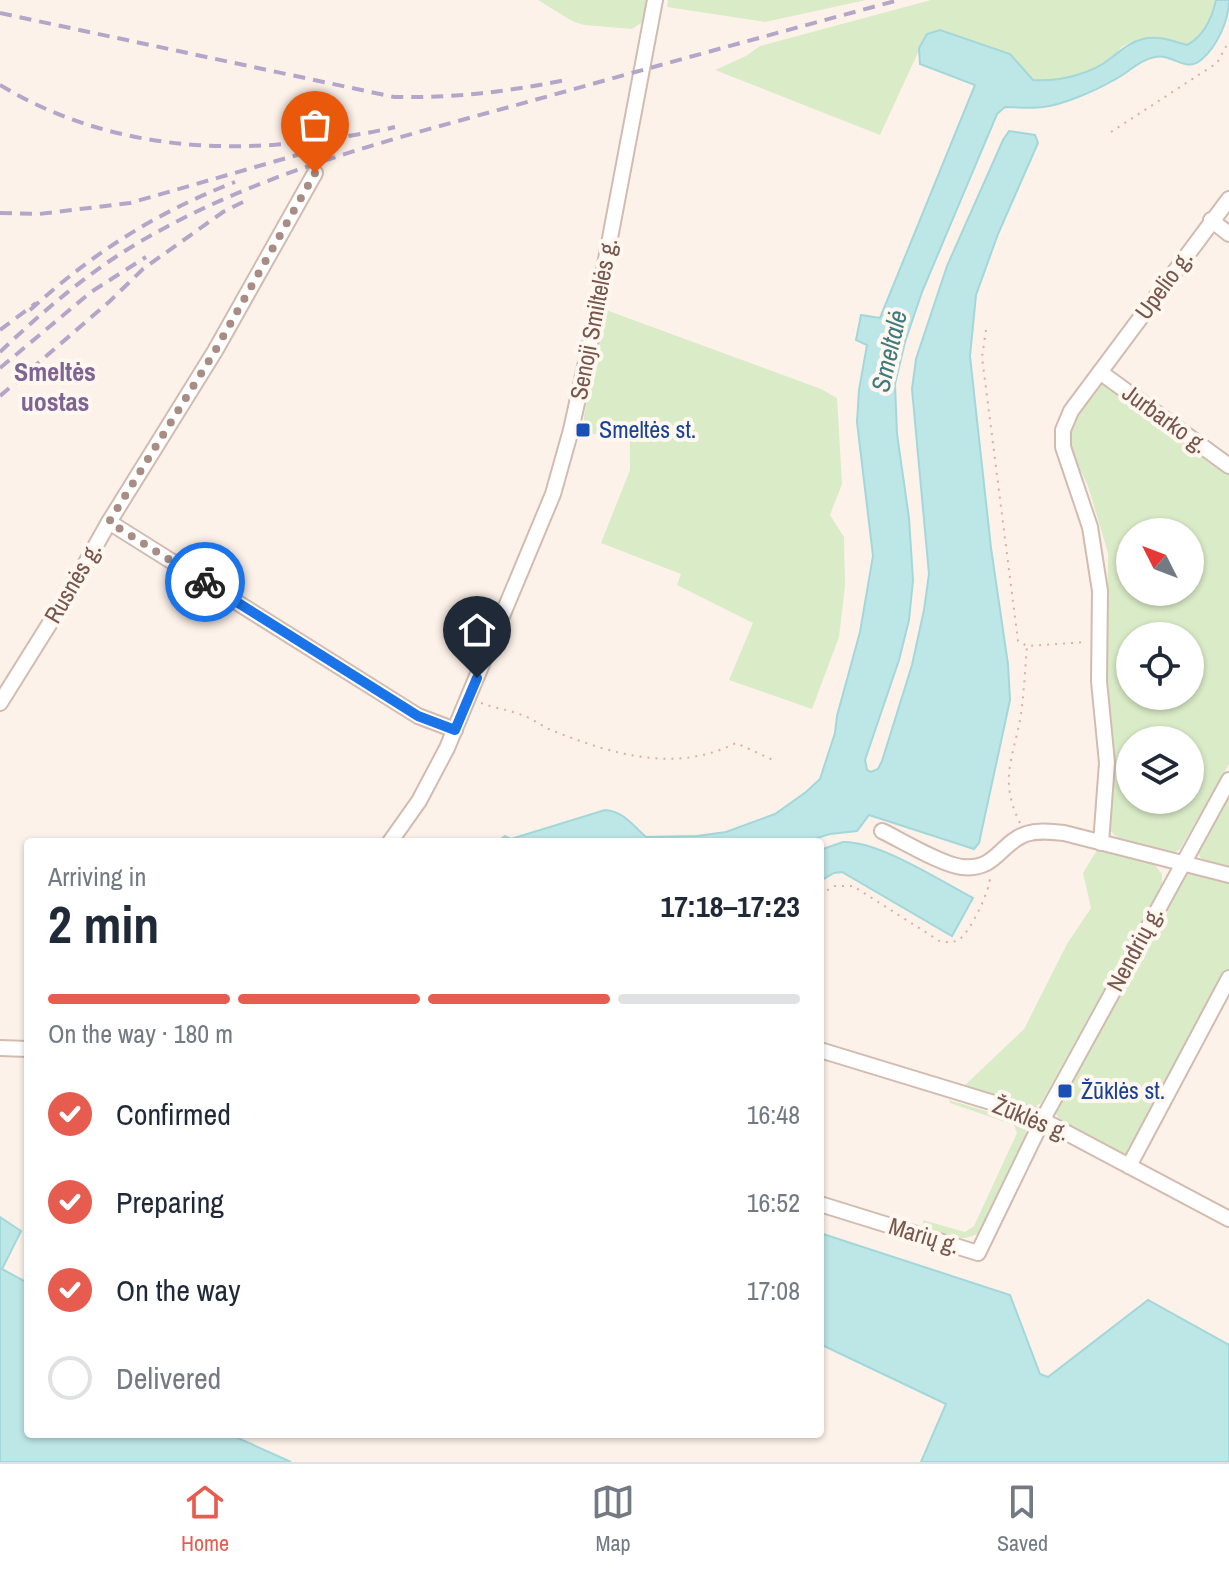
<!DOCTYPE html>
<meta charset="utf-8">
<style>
body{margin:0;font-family:"Archivo Narrow",sans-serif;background:#f6f6f7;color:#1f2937;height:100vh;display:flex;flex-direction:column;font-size:30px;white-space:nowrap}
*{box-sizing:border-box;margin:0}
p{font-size:26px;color:#747a83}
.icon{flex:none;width:44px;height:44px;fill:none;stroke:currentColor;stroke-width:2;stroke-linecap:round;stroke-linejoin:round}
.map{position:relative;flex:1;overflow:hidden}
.panel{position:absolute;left:24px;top:838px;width:800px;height:600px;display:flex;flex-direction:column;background:#fff;border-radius:8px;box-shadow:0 2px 6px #0004}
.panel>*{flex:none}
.needle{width:52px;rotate:312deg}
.tools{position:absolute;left:1116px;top:518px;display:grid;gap:16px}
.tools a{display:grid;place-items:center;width:88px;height:88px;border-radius:50%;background:#fff;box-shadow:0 2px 6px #0004;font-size:40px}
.pin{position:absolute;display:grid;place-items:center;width:68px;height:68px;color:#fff;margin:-82px -34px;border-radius:50% 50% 50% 0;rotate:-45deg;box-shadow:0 0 8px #0007}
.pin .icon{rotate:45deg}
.courier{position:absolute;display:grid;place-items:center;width:80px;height:80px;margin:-40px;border:6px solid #1a73e8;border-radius:50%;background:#fff;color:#222;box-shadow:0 2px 10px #0007}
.head em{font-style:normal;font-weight:700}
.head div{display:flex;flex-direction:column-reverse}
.head{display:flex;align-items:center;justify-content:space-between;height:136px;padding:0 24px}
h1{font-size:52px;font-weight:700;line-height:60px}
.bar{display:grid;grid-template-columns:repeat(4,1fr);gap:12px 8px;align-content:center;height:96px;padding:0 24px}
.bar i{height:10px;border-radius:6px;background:#e0e1e3}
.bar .selected{background:#e65d4f}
.bar p{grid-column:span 4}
ol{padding:0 24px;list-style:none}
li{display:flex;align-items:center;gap:24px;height:88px}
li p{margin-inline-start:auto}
li .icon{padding:8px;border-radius:50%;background:#e65d4f;color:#fff;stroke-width:4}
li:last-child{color:#747a83}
li i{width:44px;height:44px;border:4px solid #e0e1e3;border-radius:50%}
.menu{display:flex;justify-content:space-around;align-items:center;height:112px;border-top:2px solid #e0e1e3;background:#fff;font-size:22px;color:#747a83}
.menu a{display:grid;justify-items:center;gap:4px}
.menu .selected{color:#e65d4f}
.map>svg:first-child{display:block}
.green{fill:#daebc7;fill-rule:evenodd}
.water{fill:#bde6e7;stroke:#a3d7d9;stroke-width:2}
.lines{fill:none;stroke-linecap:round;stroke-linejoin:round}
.minor-casing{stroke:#d2bbb1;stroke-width:18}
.path{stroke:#d8b1a3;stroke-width:2;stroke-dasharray:2 6;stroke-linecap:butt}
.minor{stroke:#fff;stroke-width:14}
.rail{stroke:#b4a6c8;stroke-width:4;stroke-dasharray:12 8;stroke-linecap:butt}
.done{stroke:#a78d83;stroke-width:8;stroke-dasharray:0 14.4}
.route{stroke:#1a73e8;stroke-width:10}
.transit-dot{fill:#1a4fb4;stroke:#fff7f0;stroke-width:3}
.labels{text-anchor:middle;stroke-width:8;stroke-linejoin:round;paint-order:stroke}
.street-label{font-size:24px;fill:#78564c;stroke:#fff7f0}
.transit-label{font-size:24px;fill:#164399;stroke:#fff7f0;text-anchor:start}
.water-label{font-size:26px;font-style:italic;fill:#3f7a7c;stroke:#fff7f0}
.neighbourhood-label{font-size:26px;font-weight:bold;fill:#7d6493;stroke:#fff7f0}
</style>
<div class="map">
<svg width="1229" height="1462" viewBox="0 0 1229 1462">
<rect width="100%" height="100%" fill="#fdf2e9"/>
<g class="green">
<path d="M538,0h110l-4,21 -12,8 -48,-4 -12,-4z"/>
<path d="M668,0h198l-101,22 -98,-15z"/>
<path d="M931,0h285c-4,18 -12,36 -30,45 -19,-6 -42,-10 -61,0 -6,3 -9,10 -14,14 -20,15 -53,23 -78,21l-24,-26 -82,-21 -47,102 -165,-65 31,-14 14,-10z"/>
<path d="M606,310l215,79 16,9 5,86 -12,31 14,22 1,49 -6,51 -27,72 -83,-29 24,-57 -76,-38 4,-11 -80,-31 29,-73v-34l-38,-2 -8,-9v-9z"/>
<path d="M1101,378l128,96v290l-49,85 -7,5c-22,-4 -58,-8 -66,-30l6,-65 -6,-95 1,-111 -20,-67 -23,-47 8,-25zM1130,532h60v60h-60zM1130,636h60v60h-60zM1130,740h60v60h-60z"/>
<path d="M1229,794v73l-28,-8 -4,-9z"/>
<path d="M1097,850l58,15 7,9v11l-121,218 -8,5 -8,-2 -61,-20 60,-57 43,-85 24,-36 -8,-35z"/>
<path d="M1190,872l39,11v86l-97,184 -7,5 -64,-35 -6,-11 129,-238z"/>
<path d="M949,1100l70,21 6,7 2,7 -42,93c-19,18 -40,8 -62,0v-8l42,12 9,-6 43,-93 -3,-8 -64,-22z"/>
</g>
<g class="water">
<path d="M1216,0h13c0,20 -12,47 -28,60 -16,13 -29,-7 -46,-3 -16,3 -28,17 -43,24 -17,10 -50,24 -69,26 -12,2 -26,0 -38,0l-8,7 -75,178 -17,50 -10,42 2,50 12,84 4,62 -4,40 -10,40 -34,100 2,10 4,2 7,-3 4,-8 30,-96 12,-55 5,-36 -17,-185 4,-30 31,-93 56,-126 6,-9 26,4 3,8 -40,91 -22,61 -6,61 21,192 17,116 2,36 -31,143 -5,6 -105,-34 -12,16 -27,3 -26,8h-307l8,-6 6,3 94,-29c20,2 27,15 41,27l51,-1 29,-4 49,-18 31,-22 14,-13 15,-46 2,-17 23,-84 13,-76 -16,-134 2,-32 8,-45 -11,-5 5,-25 19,3 95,-233 -55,-21 -1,-16 8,-14 13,-4 70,24 23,26c25,2 59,-6 78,-22 12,-9 17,-15 32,-19 15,-4 29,2 44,6 17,-9 25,-27 29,-45z"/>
<path d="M843,842c36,-1 96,38 130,56l-21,38 -110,-64 -8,1 -14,8v-31z"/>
<path d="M0,1217l21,14 -19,38 26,14v151h201l62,28h-291z"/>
<path d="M820,1233l190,62 30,79 8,3 100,-77 81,45v117h-308l25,-58 -126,-60z"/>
</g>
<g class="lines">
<g class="minor-casing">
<g id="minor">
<path d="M1211,220l18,14"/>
<path d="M1100,372l129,94"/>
<path d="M109,522l309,194 37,14"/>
<path d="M0,703l70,-112 39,-69 106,-171 100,-178"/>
<path d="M882,831c19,9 60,34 80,36 34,4 38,-24 64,-33 13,-4 25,-2 38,-1l165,42"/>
<path d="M390,842l29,-41 28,-53 106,-254 18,-64 19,-86 65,-344"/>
<path d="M1101,843l6,-80 -8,-82 1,-90 -10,-64 -27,-80v-17l8,-19 158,-212"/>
<path d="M0,1048l28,1"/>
<path d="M820,1050l213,65 196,104"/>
<path d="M1129,1166l100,-188"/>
<path d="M820,1204l158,49 65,-134 186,-339"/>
</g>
</g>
<g class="path">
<path d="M1111,132l106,-69 12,-22"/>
<path d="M986,330l-4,27 36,284 9,5 59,-4"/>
<path d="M481,703c13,5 28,7 41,12 12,4 22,13 34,17 59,23 120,41 180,11l37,17"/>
<path d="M1020,823c-22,-44 -6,-66 1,-109 3,-22 4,-45 6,-68"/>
<path d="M820,894l15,-8h18l88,56c7,0 13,1 19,-3 11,-9 31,-50 30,-63"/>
</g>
<use href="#minor" class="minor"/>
<g class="rail">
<path d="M0,13l394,84c62,1 111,-5 172,-17"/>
<path d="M0,85c103,62 219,71 335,53 20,-3 40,-6 60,-11"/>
<path d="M0,213l39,1 91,-11 181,-52"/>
<path d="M30,310c63,-57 125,-97 205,-128"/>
<path d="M0,330l36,-27"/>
<path d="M0,352c41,-39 85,-77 133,-106 122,-74 261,-107 398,-145 122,-34 245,-68 368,-101"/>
<path d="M0,368l91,-76 55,-35"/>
<path d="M0,396l110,-95 33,-32 80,-57 20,-10"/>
</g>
</g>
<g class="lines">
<path class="done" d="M205,582l-96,-60 106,-171 100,-178"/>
<path class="route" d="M205,582l213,134 37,14 22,-52"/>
</g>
<g class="transit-dot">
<rect x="575" y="422" width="16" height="16" rx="4"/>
<rect x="1057" y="1083" width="16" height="16" rx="4"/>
</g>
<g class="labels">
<g class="street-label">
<text transform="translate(1164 285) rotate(-54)" y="8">Upelio g.</text>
<text transform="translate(594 319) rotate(-79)" y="8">Senoji Smiltelės g.</text>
<text transform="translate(1165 419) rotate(36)" y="8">Jurbarko g.</text>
<text transform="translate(73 583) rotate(-60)" y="8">Rusnės g.</text>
<text transform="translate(1135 949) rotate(-62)" y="8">Nendrių g.</text>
<text transform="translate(1031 1119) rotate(22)" y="8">Žūklės g.</text>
<text transform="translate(924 1236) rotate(17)" y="8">Marių g.</text>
</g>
<g class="transit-label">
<text x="599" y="438">Smeltės st.</text>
<text x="1081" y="1099">Žūklės st.</text>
</g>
<g class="water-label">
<text transform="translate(889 351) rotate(-77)" y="9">Smeltalė</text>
</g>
<g class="neighbourhood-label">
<text x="55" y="381">Smeltės<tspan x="55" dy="30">uostas</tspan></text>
</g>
</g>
</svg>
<div class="tools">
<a><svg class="needle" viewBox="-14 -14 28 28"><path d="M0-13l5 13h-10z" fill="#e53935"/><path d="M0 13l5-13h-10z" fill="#747a83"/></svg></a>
<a><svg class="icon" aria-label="locate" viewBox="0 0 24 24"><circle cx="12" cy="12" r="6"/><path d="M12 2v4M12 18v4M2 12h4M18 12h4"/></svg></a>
<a><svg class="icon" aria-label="layers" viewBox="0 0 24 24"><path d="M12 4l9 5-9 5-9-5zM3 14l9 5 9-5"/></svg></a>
</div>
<div class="pin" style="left:315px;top:173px;background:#ea580c"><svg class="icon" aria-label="bag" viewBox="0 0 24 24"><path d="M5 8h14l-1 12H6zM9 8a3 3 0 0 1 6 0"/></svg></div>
<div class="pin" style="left:477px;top:678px;background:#1f2937"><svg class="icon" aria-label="home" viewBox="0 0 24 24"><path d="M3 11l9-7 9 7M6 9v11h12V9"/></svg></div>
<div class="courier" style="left:205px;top:582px"><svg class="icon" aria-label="bike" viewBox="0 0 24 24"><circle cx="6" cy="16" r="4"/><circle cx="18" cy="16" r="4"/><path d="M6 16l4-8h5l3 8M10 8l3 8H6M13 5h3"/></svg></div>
<section class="panel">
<div class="head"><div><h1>2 min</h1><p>Arriving in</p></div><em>17:18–17:23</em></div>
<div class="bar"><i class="selected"></i><i class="selected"></i><i class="selected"></i><i></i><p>On the way · 180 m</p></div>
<ol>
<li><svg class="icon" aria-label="check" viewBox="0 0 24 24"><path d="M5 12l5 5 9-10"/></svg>Confirmed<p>16:48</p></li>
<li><svg class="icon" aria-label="check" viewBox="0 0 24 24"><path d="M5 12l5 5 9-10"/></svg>Preparing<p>16:52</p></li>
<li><svg class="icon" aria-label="check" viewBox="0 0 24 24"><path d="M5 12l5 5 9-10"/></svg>On the way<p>17:08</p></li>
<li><i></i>Delivered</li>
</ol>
</section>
</div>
<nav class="menu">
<a class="selected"><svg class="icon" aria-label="home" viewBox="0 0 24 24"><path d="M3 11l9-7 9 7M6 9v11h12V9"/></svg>Home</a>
<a><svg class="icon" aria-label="map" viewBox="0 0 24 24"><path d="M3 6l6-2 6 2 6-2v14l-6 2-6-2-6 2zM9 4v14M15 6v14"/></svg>Map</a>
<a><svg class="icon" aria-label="saved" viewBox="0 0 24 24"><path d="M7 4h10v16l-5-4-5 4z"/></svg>Saved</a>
</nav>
